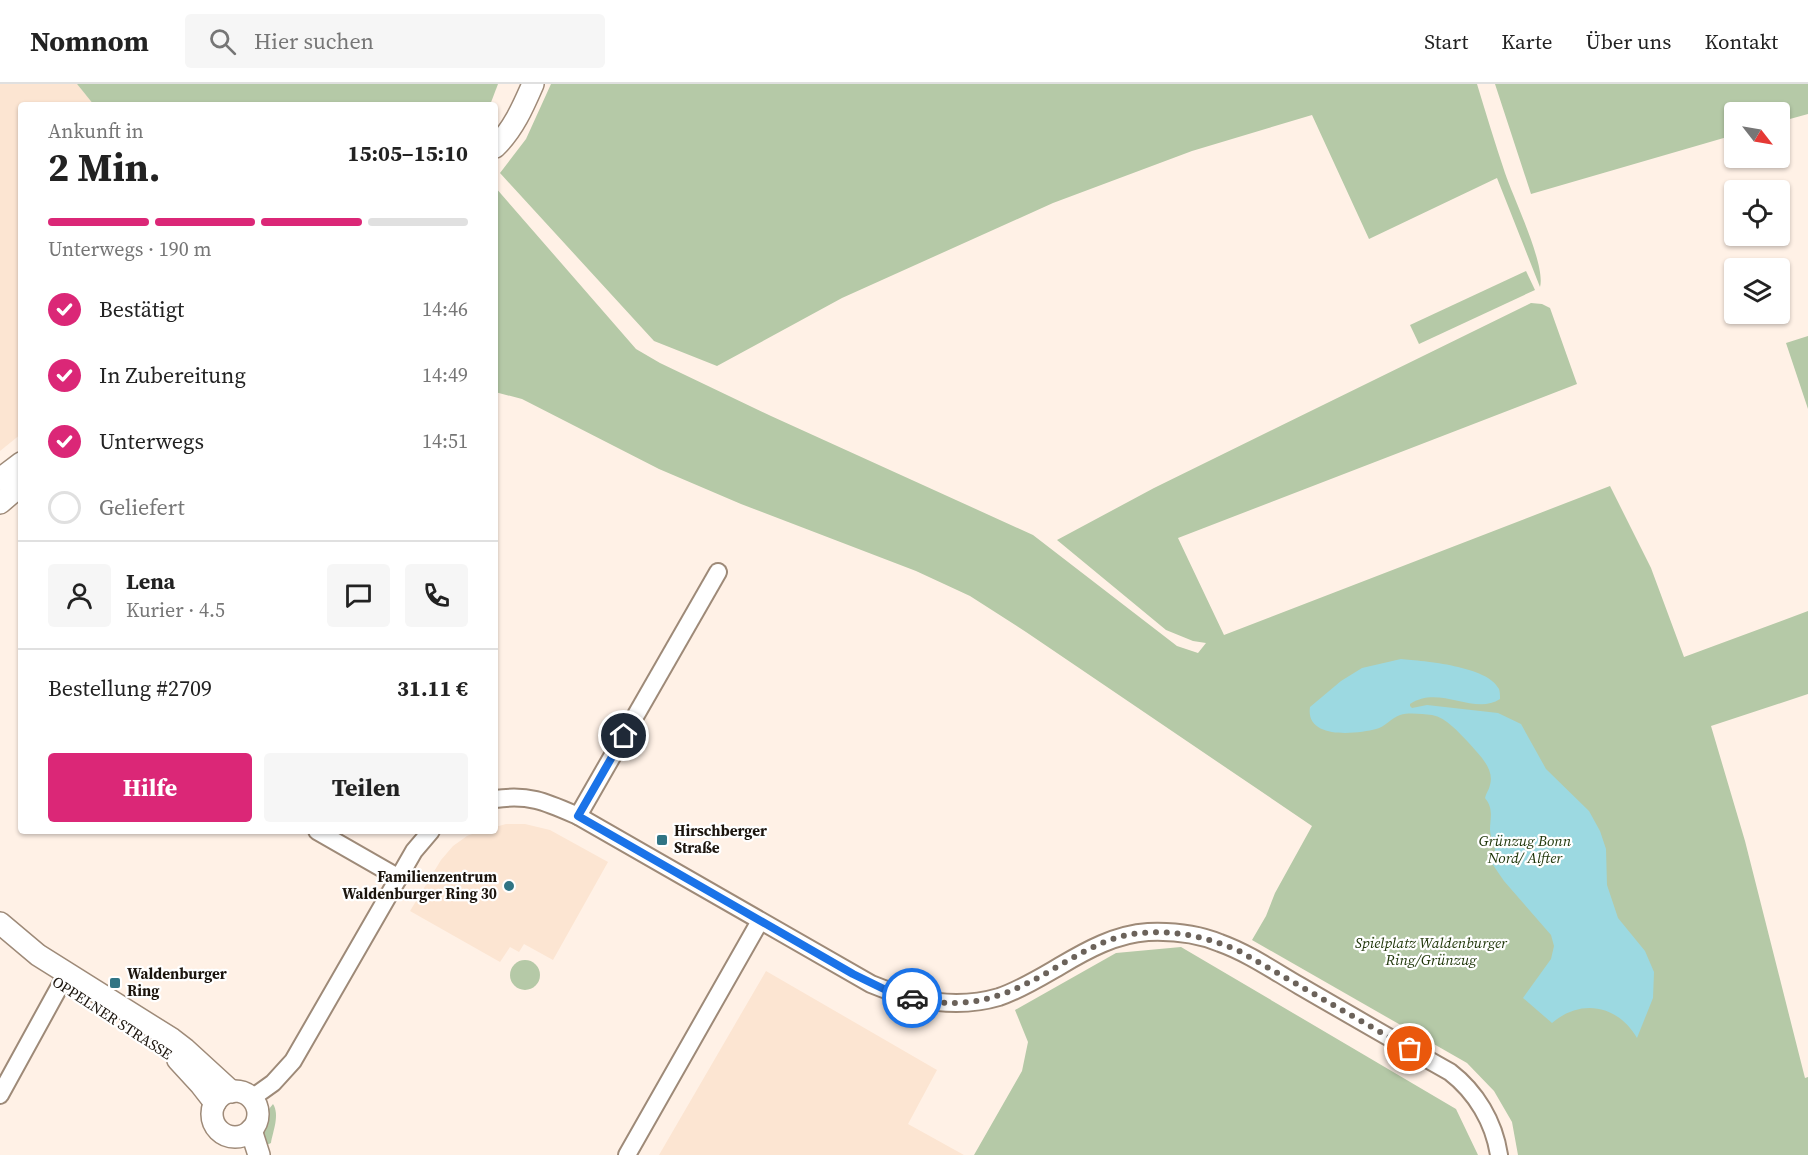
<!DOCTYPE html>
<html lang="de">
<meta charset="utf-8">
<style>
body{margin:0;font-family:"Source Serif 4",serif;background:#f6f6f6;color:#222;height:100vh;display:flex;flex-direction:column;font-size:22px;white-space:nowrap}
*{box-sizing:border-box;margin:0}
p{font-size:20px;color:#767676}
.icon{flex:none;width:33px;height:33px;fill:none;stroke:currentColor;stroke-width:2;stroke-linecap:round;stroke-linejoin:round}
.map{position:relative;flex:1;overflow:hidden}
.side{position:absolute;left:18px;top:18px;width:480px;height:732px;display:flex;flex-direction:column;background:#fff;border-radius:6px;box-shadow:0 2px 4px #0004}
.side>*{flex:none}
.needle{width:39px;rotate:121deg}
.fabs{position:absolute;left:1724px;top:18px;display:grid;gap:12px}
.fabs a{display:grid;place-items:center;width:66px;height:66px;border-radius:6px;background:#fff;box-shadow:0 2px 4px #0004;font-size:30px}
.pin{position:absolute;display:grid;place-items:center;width:51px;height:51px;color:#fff;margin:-26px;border:3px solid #fff;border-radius:50%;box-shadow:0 2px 6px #0007}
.courier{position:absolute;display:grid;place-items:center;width:60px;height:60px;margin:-30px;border:4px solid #1a73e8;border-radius:50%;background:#fff;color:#222;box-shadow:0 2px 8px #0007}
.headline em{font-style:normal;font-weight:700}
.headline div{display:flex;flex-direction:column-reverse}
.headline{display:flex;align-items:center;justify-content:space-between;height:102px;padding:0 30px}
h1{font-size:39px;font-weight:700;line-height:45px}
.bar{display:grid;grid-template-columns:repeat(4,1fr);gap:9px 6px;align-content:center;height:72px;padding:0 30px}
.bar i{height:8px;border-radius:4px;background:#e0e0e0}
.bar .selected{background:#db2777}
.bar p{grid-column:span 4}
.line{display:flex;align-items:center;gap:15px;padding:0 30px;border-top:2px solid #e0e0e0}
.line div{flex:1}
.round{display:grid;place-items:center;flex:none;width:63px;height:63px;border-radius:6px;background:#f6f6f6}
ol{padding:0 30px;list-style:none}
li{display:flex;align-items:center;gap:18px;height:66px}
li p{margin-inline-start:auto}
li .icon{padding:6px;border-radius:50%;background:#db2777;color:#fff;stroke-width:4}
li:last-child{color:#767676}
li i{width:33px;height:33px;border:3px solid #e0e0e0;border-radius:50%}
.cta{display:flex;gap:12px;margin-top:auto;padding:12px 30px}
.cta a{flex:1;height:69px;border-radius:6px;background:#db2777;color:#fff;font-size:24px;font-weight:700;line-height:69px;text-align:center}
.cta a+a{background:#f6f6f6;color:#222}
header{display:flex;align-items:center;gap:36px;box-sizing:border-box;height:84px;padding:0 30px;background:#fff;border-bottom:2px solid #e0e0e0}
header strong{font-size:28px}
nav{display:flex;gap:33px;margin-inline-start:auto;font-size:21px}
.search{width:420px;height:54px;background:#f6f6f6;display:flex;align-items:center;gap:15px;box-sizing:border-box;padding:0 21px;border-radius:6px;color:#767676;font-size:22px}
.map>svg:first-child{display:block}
.built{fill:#fce5d2}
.green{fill:#b5c9a7}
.water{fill:#9cd9e1}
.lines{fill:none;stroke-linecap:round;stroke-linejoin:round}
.minor-casing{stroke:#9e8a78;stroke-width:20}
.tertiary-casing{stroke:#9e8a78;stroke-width:24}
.minor{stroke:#fff;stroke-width:16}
.tertiary{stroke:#fff;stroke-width:21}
.done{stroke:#6b625a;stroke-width:6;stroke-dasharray:0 10.8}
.route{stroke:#1a73e8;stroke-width:8}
.poi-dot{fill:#307484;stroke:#fff;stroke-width:2}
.labels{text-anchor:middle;stroke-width:4.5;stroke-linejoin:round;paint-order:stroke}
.poi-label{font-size:15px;font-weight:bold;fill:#1c150e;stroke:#fff;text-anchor:start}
.park-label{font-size:15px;font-style:italic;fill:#1d3407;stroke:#fff}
.street-label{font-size:15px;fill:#1c150e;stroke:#fff}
</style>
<header>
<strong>Nomnom</strong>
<div class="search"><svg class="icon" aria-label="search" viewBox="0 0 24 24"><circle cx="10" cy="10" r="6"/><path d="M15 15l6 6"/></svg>Hier suchen</div>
<nav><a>Start</a><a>Karte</a><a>Über uns</a><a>Kontakt</a></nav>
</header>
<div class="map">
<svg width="1808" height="1071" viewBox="0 0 1808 1071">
<rect width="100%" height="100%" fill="#fff1e6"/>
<g class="built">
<path d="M0,0h77l17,21h-73v329l-21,17z"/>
<path d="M506,740h19l25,6 58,32 -55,98 -29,-16 -5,8 -9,-5 -10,15 -90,-51 31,-51 12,-14 14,-10 13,-5h15v-4z"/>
<path d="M766,887l171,99 -29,54 56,31h-305z"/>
</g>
<g class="green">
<path d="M77,0h421l-8,21h-396z"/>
<path d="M551,0h926c9,30 18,59 28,89 8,24 41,92 35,114l-43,-109 -128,61 -57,-124 -120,36 -139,52 -211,95 -125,68 -63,-25 -154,-168 26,-34z"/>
<path d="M1495,0h313v30l-29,8v-10h-45v23l-203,59z"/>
<path d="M495,103l141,162 24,14 111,53 262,119 144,111 21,7 8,-10 -13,-2 -27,-11 -109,-90 97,-52 377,-185 11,1 8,4 27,76 -399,154 46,97 386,-149 41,82 33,89 124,-46v83l-97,32 34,115 60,237 3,-1v78h-290l-6,-33 -18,-31 -27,-28 -215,-123 14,-24 9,-23 37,-67 -286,-194 -56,-36 -54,-25 -175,-67 -82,-35 -137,-70 -27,-7z"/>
<path d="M1526,187l9,19 -116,54 -9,-19z"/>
<path d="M1808,252v73l-22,-66z"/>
<path d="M1181,863l275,162 22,46h-504l48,-84 6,-29 -13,-32 101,-57z"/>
<circle cx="525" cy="891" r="15"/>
<path d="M273,1020c7,11 0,27 -2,39l-11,5c-1,-17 2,-32 13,-44z"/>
</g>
<path class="water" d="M1401,575c23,2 87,7 98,30 1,3 1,6 1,10 -26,17 -61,-15 -90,5v2l2,2 15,-3 71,8 23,11 25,45 43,42 11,20 6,18 1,36 11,33 27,33 9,21 -1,26 -16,40c-19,-33 -56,-40 -85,-15l-29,-25 28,-39 3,-13 -3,-11 -47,-54 -13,-19c9,-16 0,-18 -1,-32 0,-12 4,-21 -5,-32 1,-5 4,-8 5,-13 5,-17 -12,-31 -22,-43 -10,-10 -21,-24 -36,-27 -10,-1 -23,-3 -32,0 -9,3 -15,12 -24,14 -19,5 -71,11 -66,-22l31,-26 21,-13z"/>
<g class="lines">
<g class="minor-casing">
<g id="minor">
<path d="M495,715c35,-5 51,3 83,17l293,168c41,17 84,26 128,13 21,-7 42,-20 61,-31 27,-16 56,-32 88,-34 24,-1 50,2 72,11 28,10 54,28 80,43 50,29 100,58 150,86 26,20 44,50 49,83"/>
<path d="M578,732l140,-244"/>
<path d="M317,747l82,47"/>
<path d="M0,1011l67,-122"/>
<path d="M252,1014l21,-15 20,-22 121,-210 17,-20"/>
<path d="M627,1071l133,-234"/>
</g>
</g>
<g class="tertiary-casing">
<g id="tertiary">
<path d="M495,63c18,-17 28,-40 38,-63"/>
<path d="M0,395l21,-16"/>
<path d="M0,419l21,-18"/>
<path d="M0,839l38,32 134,84 13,10 47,43"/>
<path d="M178,976l23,25 14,18"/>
<circle cx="235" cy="1030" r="23"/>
<path d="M251,1046l8,25"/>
</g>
</g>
<use href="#minor" class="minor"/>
<use href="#tertiary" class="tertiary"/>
</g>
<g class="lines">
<path class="done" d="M912,914c60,14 98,-3 148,-33 20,-11 41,-24 63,-29 39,-9 80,-1 116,15l171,98"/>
<path class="route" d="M624,652l-46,80 275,158 37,18 22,6"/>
</g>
<g class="poi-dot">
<rect x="656" y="750" width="12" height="12" rx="3"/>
<circle cx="509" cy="802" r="6"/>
<rect x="109" y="893" width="12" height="12" rx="3"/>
</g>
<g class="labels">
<g class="poi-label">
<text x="674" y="752">Hirschberger<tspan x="674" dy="17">Straße</tspan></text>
<text x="497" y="798" text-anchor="end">Familienzentrum<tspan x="497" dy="17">Waldenburger Ring 30</tspan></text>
<text x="127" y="895">Waldenburger<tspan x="127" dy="17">Ring</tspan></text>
</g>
<g class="park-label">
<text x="1525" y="762">Grünzug Bonn<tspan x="1525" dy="17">Nord/ Alfter</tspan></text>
<text x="1431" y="864">Spielplatz Waldenburger<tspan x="1431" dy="17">Ring/Grünzug</tspan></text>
</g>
<g class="street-label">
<text transform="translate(112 934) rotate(33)" y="5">OPPELNER STRASSE</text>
</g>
</g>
</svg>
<div class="fabs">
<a><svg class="needle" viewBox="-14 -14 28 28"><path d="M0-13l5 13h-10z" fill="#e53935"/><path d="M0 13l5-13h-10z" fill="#767676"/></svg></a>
<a><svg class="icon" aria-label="locate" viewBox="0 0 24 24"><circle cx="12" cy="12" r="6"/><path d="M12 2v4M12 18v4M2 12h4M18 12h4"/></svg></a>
<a><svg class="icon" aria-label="layers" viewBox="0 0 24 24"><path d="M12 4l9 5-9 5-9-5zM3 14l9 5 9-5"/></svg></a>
</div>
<div class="pin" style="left:1410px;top:965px;background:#ea580c"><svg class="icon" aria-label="bag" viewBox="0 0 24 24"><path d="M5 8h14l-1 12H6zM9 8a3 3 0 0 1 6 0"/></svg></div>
<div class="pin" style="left:624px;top:652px;background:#1f2937"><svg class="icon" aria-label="home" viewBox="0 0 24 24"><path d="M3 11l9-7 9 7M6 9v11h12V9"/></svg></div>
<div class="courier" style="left:912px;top:914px"><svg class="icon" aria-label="car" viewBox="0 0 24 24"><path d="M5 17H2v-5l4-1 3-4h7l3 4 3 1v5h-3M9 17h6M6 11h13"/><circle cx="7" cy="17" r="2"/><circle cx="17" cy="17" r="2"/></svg></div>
<section class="side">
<div class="headline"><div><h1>2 Min.</h1><p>Ankunft in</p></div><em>15:05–15:10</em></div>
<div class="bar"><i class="selected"></i><i class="selected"></i><i class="selected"></i><i></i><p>Unterwegs · 190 m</p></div>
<ol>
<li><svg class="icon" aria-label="check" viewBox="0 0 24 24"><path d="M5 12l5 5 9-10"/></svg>Bestätigt<p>14:46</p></li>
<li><svg class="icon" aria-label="check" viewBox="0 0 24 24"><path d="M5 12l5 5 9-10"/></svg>In Zubereitung<p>14:49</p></li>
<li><svg class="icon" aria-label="check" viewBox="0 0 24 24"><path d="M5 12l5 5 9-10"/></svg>Unterwegs<p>14:51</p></li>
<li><i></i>Geliefert</li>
</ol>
<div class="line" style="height:108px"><a class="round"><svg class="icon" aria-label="person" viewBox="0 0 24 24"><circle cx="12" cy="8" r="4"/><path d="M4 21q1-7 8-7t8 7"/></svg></a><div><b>Lena</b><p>Kurier · 4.5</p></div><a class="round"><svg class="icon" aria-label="chat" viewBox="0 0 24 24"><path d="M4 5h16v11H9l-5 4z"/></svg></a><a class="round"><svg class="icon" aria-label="phone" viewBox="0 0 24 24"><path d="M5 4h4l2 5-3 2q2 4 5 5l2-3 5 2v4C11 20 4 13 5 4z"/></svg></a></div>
<div class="line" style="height:78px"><div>Bestellung #2709</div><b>31.11 €</b></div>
<div class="cta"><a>Hilfe</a><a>Teilen</a></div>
</section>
</div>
